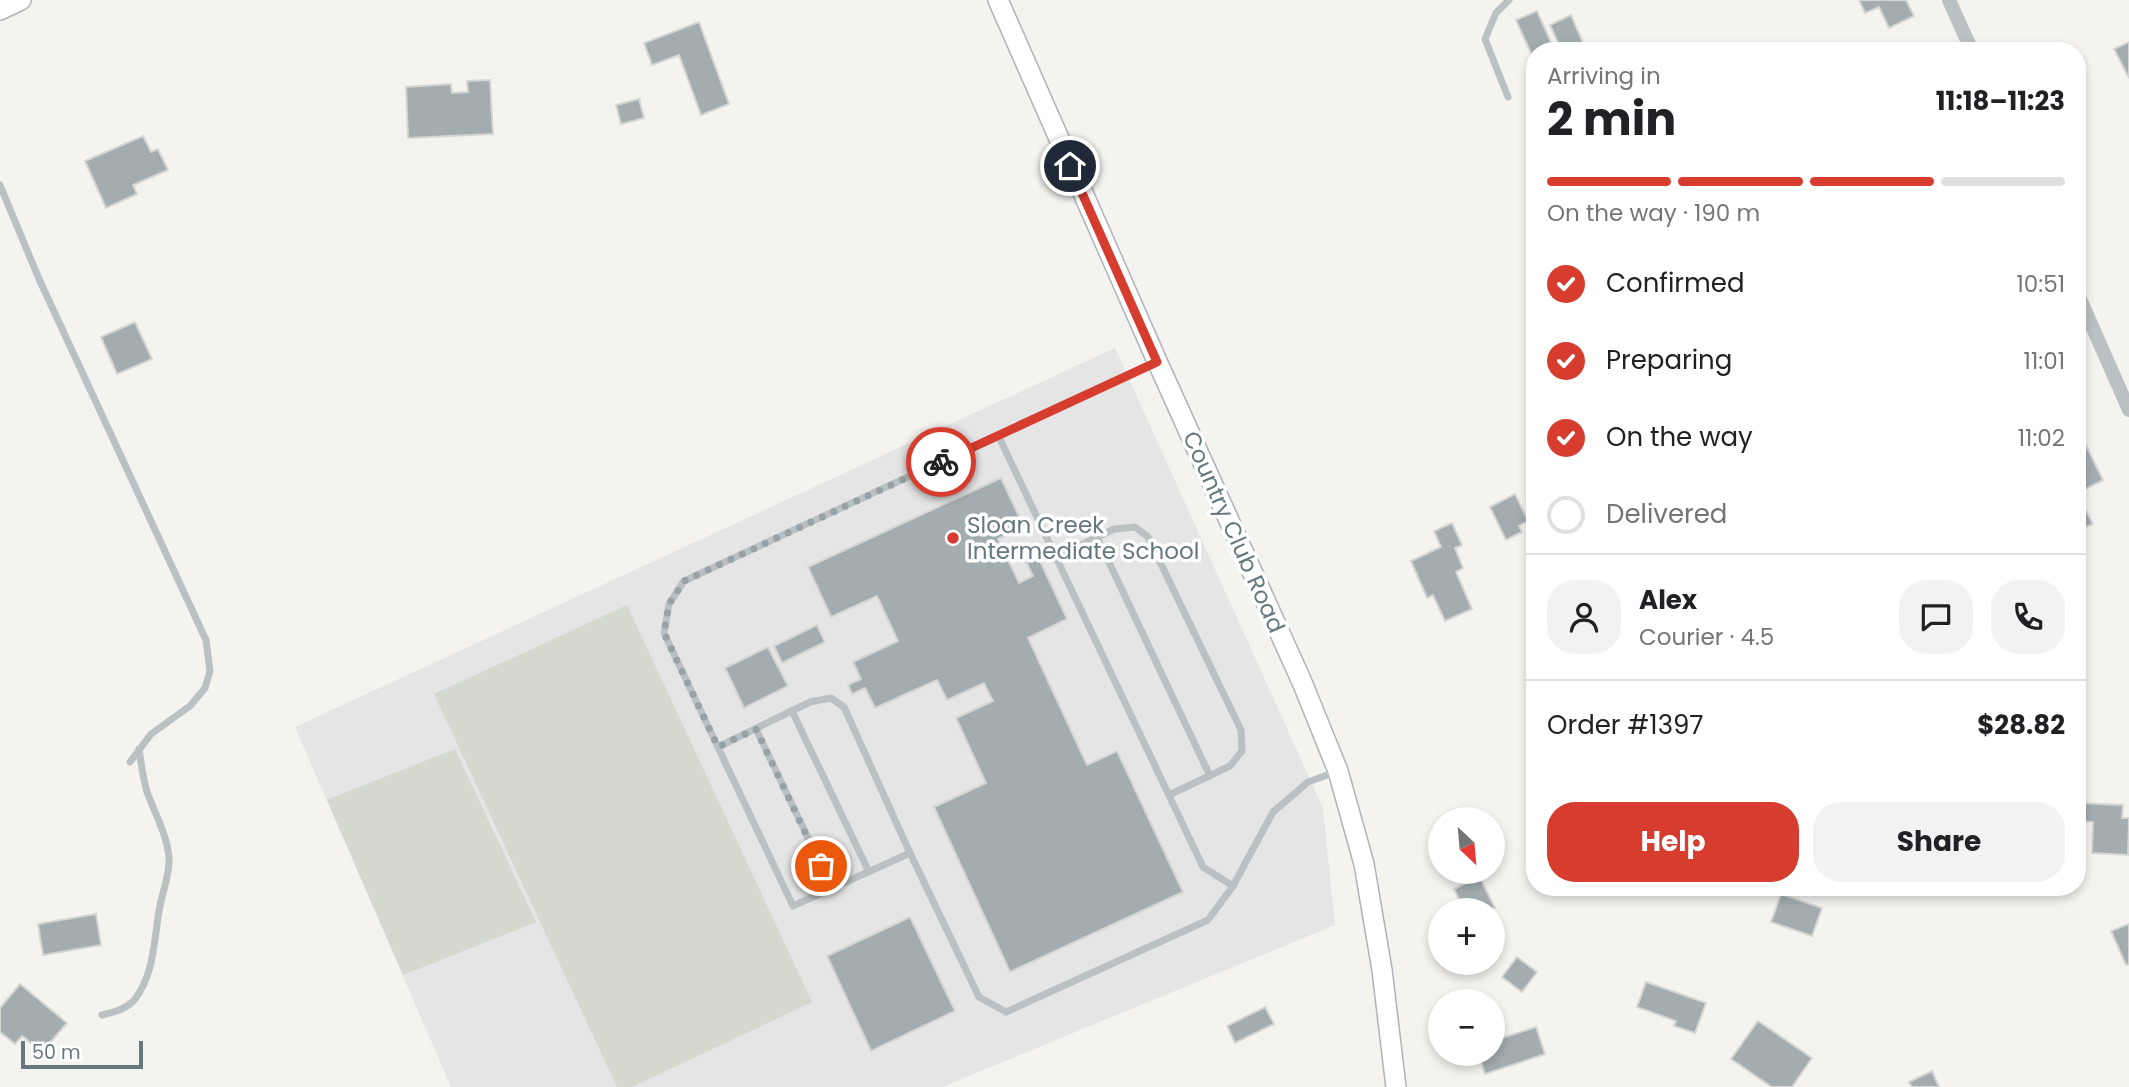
<!DOCTYPE html>
<meta charset="utf-8">
<style>
body{margin:0;font-family:Poppins,sans-serif;background:#f2f2f2;color:#202124;height:100vh;display:flex;flex-direction:column;font-size:26px;white-space:nowrap}
*{box-sizing:border-box;margin:0}
p{font-size:23px;color:#757577}
.icon{flex:none;width:38px;height:38px;fill:none;stroke:currentColor;stroke-width:2;stroke-linecap:round;stroke-linejoin:round}
.map{position:relative;flex:1;overflow:hidden}
.drawer{position:absolute;left:1526px;top:42px;width:560px;height:854px;display:flex;flex-direction:column;background:#fff;border-radius:28px;box-shadow:0 4px 10px #0003}
.drawer>*{flex:none}
.needle{width:46px;rotate:154deg}
.buttons{position:absolute;left:1428px;top:807px;display:grid;gap:14px}
.buttons a{display:grid;place-items:center;width:77px;height:77px;border-radius:50%;background:#fff;box-shadow:0 4px 10px #0003;font-size:35px}
.scale{position:absolute;left:21px;bottom:18px;width:122px;box-sizing:border-box;padding-left:7px;border:4px solid #65777f;border-top:0;font-size:19px;line-height:24px;white-space:nowrap;color:#65777f;-webkit-text-stroke:5px #fff;paint-order:stroke}
.pin{position:absolute;display:grid;place-items:center;width:60px;height:60px;color:#fff;margin:-30px;border:4px solid #fff;border-radius:50%;box-shadow:0 2px 7px #0007}
.courier{position:absolute;display:grid;place-items:center;width:70px;height:70px;margin:-35px;border:5px solid #d63d2e;border-radius:50%;background:#fff;color:#222;box-shadow:0 2px 9px #0007}
.summary em{font-style:normal;font-weight:700}
.summary div{display:flex;flex-direction:column-reverse}
.summary{display:flex;align-items:center;justify-content:space-between;height:119px;padding:0 21px}
h1{font-size:46px;font-weight:700;line-height:52px}
.bar{display:grid;grid-template-columns:repeat(4,1fr);gap:10px 7px;align-content:center;height:84px;padding:0 21px}
.bar i{height:9px;border-radius:5px;background:#e0e0e0}
.bar .on{background:#d63d2e}
.bar p{grid-column:span 4}
.line{display:flex;align-items:center;gap:18px;padding:0 21px;border-top:2px solid #e0e0e0}
.line div{flex:1}
.round{display:grid;place-items:center;flex:none;width:74px;height:74px;border-radius:28px;background:#f2f2f2}
ol{padding:0 21px;list-style:none}
li{display:flex;align-items:center;gap:21px;height:77px}
li p{margin-inline-start:auto}
li .icon{padding:7px;border-radius:50%;background:#d63d2e;color:#fff;stroke-width:4}
li:last-child{color:#757577}
li i{width:38px;height:38px;border:4px solid #e0e0e0;border-radius:50%}
.action{display:flex;gap:14px;margin-top:auto;padding:14px 21px}
.action a{flex:1;height:80px;border-radius:28px;background:#d63d2e;color:#fff;font-size:28px;font-weight:700;line-height:80px;text-align:center}
.action a+a{background:#f2f2f2;color:#202124}
.map>svg:first-child{display:block}
.built{fill:#e4e5e4}
.green{fill:#d4d8cf}
.building{fill:#a3acaf;stroke:#d5d5d3;stroke-width:2}
.lines{fill:none;stroke-linecap:round;stroke-linejoin:round}
.secondary-casing{stroke:#adb4b7;stroke-width:22}
.service{stroke:#bbc0c2;stroke-width:7}
.minor{stroke:#bbc0c2;stroke-width:14}
.secondary{stroke:#fff;stroke-width:19}
.done{stroke:#97a2a7;stroke-width:7;stroke-dasharray:0 12.6}
.route{stroke:#d63d2e;stroke-width:9}
.poi-dot{fill:#d63d2e;stroke:#fff;stroke-width:2.5}
.labels{text-anchor:middle;stroke-width:7;stroke-linejoin:round;paint-order:stroke}
.poi-label{font-size:23px;fill:#65777f;stroke:#fff;text-anchor:start}
.street-label{font-size:23px;fill:#65777f;stroke:#fff}
</style>
<div class="map">
<svg width="2129" height="1087" viewBox="0 0 2129 1087">
<rect width="100%" height="100%" fill="#f4f3f0"/>
<path class="built" d="M1115,348l208,460 12,117 -393,162h-491l-156,-360z"/>
<g class="green">
<path d="M627,605l185,397 -180,85h-15l-183,-393z"/>
<path d="M455,749l81,173 -133,53 -76,-175z"/>
</g>
<g class="building">
<path d="M1859,0h47l8,16 -25,12 -10,-21 -14,6z"/>
<path d="M1537,11l16,36 6,-2 -9,-20 21,-10 12,28 -11,4 1,4h-38v11l-19,-42z"/>
<path d="M699,22l30,82 -28,11 -22,-60 -27,10 -8,-22z"/>
<path d="M2129,42v36l-15,-29z"/>
<path d="M490,80l3,54 -85,4 -2,-51 45,-3 1,9 16,-1 -1,-11z"/>
<path d="M639,99l5,19 -23,6 -5,-19z"/>
<path d="M143,136l8,16 7,-3 10,21 -35,15 4,9 -31,14 -21,-47z"/>
<path d="M135,322l17,37 -35,15 -16,-37z"/>
<path d="M2077,427l26,53 -23,12 -3,-5z"/>
<path d="M1001,478l23,49 -26,12 21,44 14,-7 -11,-23 12,-5 33,71 -39,19 59,127 30,-14 66,141 -173,80 -76,-165 52,-24 -30,-65 37,-17 -9,-18 -37,17 -10,-20 -62,28 -10,-20 -13,6 -4,-9 13,-6 -8,-17 45,-21 -21,-45 -46,21 -23,-50z"/>
<path d="M1515,494l13,27 -9,5 3,6 -16,8 -16,-33z"/>
<path d="M2082,503l11,21 -16,7v-26z"/>
<path d="M1452,523l10,22 -7,3 8,20 -7,4 16,37 -27,12 -12,-26 -6,3 -16,-37 30,-14 -7,-16z"/>
<path d="M817,625l8,17 -43,21 -8,-17z"/>
<path d="M768,647l20,39 -44,22 -19,-40z"/>
<path d="M2077,803l46,2 -1,13h7l-1,37 -36,-2 1,-31 -16,-1z"/>
<path d="M1479,876l16,32 -6,2h-25l-10,-21z"/>
<path d="M1781,894l41,14 -10,28 -41,-14z"/>
<path d="M96,914l5,31 -58,10 -5,-31z"/>
<path d="M910,917l45,94 -84,40 -44,-95z"/>
<path d="M2129,924v40l-3,1 -15,-34z"/>
<path d="M1517,957l20,15 -15,20 -20,-15z"/>
<path d="M1646,982l60,21 -11,30 -21,-7 2,-5 -39,-14z"/>
<path d="M20,984l47,39 -25,29 -20,-16 -7,8 -15,-12v-24z"/>
<path d="M1265,1007l9,17 -39,19 -8,-17z"/>
<path d="M1758,1021l54,37 -20,29h-20l-41,-28z"/>
<path d="M1536,1027l9,27 -60,20 -6,-20h14v-13z"/>
<path d="M1932,1071l7,16h-27l-3,-5z"/>
</g>
<g class="lines">
<g class="secondary-casing">
<g id="secondary">
<path d="M998,0l159,361 145,321 36,89 26,93 18,106 14,117"/>
<path d="M0,10l21,-10"/>
</g>
</g>
<g class="service">
<path d="M1508,97l-23,-58 11,-26 13,-13"/>
<path d="M0,185l39,94 167,361 4,31 -5,17 -15,18 -39,28 -21,28"/>
<path d="M1157,361l-473,220 -15,23 -5,29 129,273 117,-53 69,144 27,15 202,-92 25,-34 40,-74 35,-30 30,-11"/>
<path d="M998,435l205,432 30,19"/>
<path d="M1097,537l113,239"/>
<path d="M1056,557l58,-28 21,-2 13,10 93,193 1,21 -12,15 -61,29"/>
<path d="M792,711l77,161"/>
<path d="M756,729l76,159"/>
<path d="M718,747l92,-45 21,-4 13,9 66,146"/>
<path d="M102,1015c12,-3 25,-6 33,-16 20,-26 19,-63 25,-93 3,-16 10,-32 9,-48 -2,-23 -14,-45 -22,-66 -4,-14 -6,-29 -8,-43"/>
</g>
<g class="minor">
<path d="M1949,0l23,51"/>
<path d="M2077,292l52,118"/>
</g>
<use href="#secondary" class="secondary"/>
</g>
<g class="lines">
<path class="done" d="M821,866l-65,-137 -38,18 -54,-114 5,-29 15,-23 257,-119"/>
<path class="route" d="M941,462l216,-100 -87,-196"/>
</g>
<circle class="poi-dot" cx="953" cy="538" r="7"/>
<g class="labels">
<g class="poi-label">
<text x="967" y="533">Sloan Creek<tspan x="967" dy="26">Intermediate School</tspan></text>
</g>
<g class="street-label">
<text transform="translate(1234 532) rotate(66)" y="8">Country Club Road</text>
</g>
</g>
</svg>
<div class="buttons">
<a><svg class="needle" viewBox="-14 -14 28 28"><path d="M0-13l5 13h-10z" fill="#e53935"/><path d="M0 13l5-13h-10z" fill="#757577"/></svg></a>
<a>+</a>
<a>−</a>
</div>
<div class="scale">50 m</div>
<div class="pin" style="left:821px;top:866px;background:#ea580c"><svg class="icon" aria-label="bag" viewBox="0 0 24 24"><path d="M5 8h14l-1 12H6zM9 8a3 3 0 0 1 6 0"/></svg></div>
<div class="pin" style="left:1070px;top:166px;background:#1f2937"><svg class="icon" aria-label="home" viewBox="0 0 24 24"><path d="M3 11l9-7 9 7M6 9v11h12V9"/></svg></div>
<div class="courier" style="left:941px;top:462px"><svg class="icon" aria-label="bike" viewBox="0 0 24 24"><circle cx="6" cy="16" r="4"/><circle cx="18" cy="16" r="4"/><path d="M6 16l4-8h5l3 8M10 8l3 8H6M13 5h3"/></svg></div>
<section class="drawer">
<div class="summary"><div><h1>2 min</h1><p>Arriving in</p></div><em>11:18–11:23</em></div>
<div class="bar"><i class="on"></i><i class="on"></i><i class="on"></i><i></i><p>On the way · 190 m</p></div>
<ol>
<li><svg class="icon" aria-label="check" viewBox="0 0 24 24"><path d="M5 12l5 5 9-10"/></svg>Confirmed<p>10:51</p></li>
<li><svg class="icon" aria-label="check" viewBox="0 0 24 24"><path d="M5 12l5 5 9-10"/></svg>Preparing<p>11:01</p></li>
<li><svg class="icon" aria-label="check" viewBox="0 0 24 24"><path d="M5 12l5 5 9-10"/></svg>On the way<p>11:02</p></li>
<li><i></i>Delivered</li>
</ol>
<div class="line" style="height:126px"><a class="round"><svg class="icon" aria-label="person" viewBox="0 0 24 24"><circle cx="12" cy="8" r="4"/><path d="M4 21q1-7 8-7t8 7"/></svg></a><div><b>Alex</b><p>Courier · 4.5</p></div><a class="round"><svg class="icon" aria-label="chat" viewBox="0 0 24 24"><path d="M4 5h16v11H9l-5 4z"/></svg></a><a class="round"><svg class="icon" aria-label="phone" viewBox="0 0 24 24"><path d="M5 4h4l2 5-3 2q2 4 5 5l2-3 5 2v4C11 20 4 13 5 4z"/></svg></a></div>
<div class="line" style="height:91px"><div>Order #1397</div><b>$28.82</b></div>
<div class="action"><a>Help</a><a>Share</a></div>
</section>
</div>
